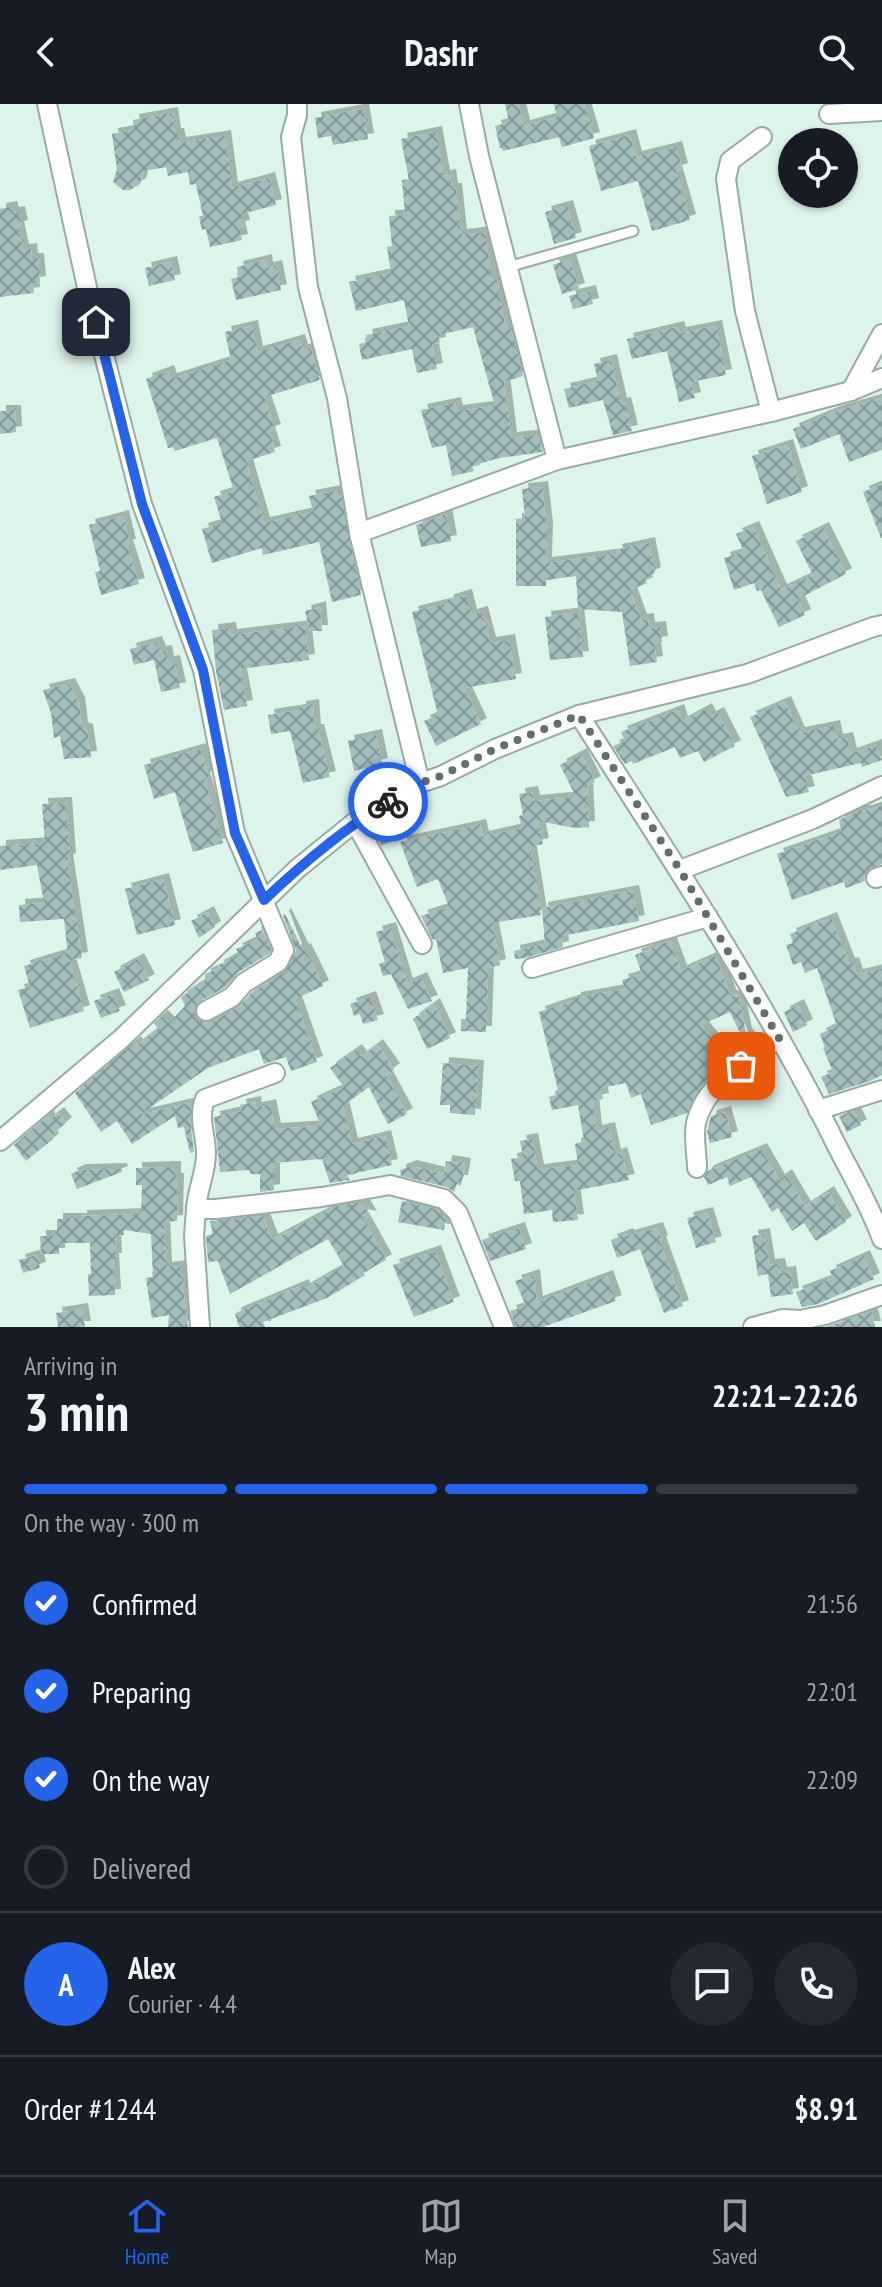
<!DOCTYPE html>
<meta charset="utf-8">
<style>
body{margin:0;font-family:"PT Sans Narrow",sans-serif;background:#242831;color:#f1f3f6;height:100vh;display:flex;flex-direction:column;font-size:30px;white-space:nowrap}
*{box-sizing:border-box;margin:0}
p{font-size:26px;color:#9ea1a6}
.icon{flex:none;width:44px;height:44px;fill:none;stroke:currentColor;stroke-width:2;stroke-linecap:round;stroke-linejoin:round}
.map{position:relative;height:1223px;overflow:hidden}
.side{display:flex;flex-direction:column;background:#171b24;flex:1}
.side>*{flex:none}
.controls{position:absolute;left:778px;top:24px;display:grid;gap:16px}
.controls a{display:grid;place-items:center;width:80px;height:80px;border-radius:50%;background:#171b24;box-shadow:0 2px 6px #0004;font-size:40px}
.pin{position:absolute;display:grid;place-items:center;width:68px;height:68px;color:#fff;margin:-34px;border-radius:16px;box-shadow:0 4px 12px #0006}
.courier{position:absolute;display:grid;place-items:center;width:80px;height:80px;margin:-40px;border:6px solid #2563eb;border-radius:50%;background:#fff;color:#222;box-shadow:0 2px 10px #0007}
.head em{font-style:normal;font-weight:700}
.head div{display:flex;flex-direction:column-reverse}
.head{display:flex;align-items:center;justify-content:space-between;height:136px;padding:0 24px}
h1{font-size:52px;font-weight:700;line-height:60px}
.bar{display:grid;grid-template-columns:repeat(4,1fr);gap:12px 8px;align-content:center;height:96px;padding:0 24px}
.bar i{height:10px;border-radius:6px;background:#363941}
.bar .active{background:#2563eb}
.bar p{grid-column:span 4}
.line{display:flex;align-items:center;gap:20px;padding:0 24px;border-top:2px solid #363941}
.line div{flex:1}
.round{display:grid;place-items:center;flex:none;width:84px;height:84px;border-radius:42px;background:#242831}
ol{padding:0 24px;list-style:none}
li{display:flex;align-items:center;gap:24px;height:88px}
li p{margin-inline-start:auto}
li .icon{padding:8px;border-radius:50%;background:#2563eb;color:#fff;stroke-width:4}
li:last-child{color:#9ea1a6}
li i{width:44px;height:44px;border:4px solid #363941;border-radius:50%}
header{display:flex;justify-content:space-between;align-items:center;height:104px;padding:0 24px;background:#171b24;font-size:36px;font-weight:700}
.tab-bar{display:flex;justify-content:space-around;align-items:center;height:112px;border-top:2px solid #363941;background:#171b24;font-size:22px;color:#9ea1a6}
.tab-bar a{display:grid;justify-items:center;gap:4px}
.tab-bar .active{color:#2563eb}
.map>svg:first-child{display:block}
.building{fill:url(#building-cross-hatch);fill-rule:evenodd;filter:url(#shadow)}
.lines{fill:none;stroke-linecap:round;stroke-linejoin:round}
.lane-casing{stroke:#96aca4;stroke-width:13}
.street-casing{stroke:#96aca4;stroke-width:22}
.lane{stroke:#fff;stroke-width:9}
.street{stroke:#fff;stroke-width:18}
.done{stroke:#626f6a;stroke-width:8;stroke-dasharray:0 14.4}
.route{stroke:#2563eb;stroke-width:10}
</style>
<header><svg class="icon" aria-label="back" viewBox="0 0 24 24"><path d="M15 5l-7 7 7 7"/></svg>Dashr<svg class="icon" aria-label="search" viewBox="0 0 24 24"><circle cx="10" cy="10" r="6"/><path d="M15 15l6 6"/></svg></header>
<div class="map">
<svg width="882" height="1223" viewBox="0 0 882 1223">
<defs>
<pattern id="building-cross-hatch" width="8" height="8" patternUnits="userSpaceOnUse" patternTransform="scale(2)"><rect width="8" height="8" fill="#a3bcbe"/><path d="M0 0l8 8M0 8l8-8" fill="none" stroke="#84999a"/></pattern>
<filter id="shadow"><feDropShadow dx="6" dy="-6" stdDeviation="0" flood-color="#0004"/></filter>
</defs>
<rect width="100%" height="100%" fill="#ddf4eb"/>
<g class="building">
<path d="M505,0h14l5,22 33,-9 -3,-13h30l10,34 -32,9 -3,-10 -56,14 -1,-3h-2l-5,-22 14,-4z"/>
<path d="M363,5l5,30 -35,6 -2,-9 -13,2 -3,-20z"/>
<path d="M172,9l3,21h3l2,9 45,-7 7,52 37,-10 7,27 -35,9 3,12 -5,1 3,13 -32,7 -4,-18 -4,1 -3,-14h4l-7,-32 -6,1 -2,-13 -20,4 -2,-9 -22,4 -4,13 -10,6h-7l-10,-8 4,-13 -5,-35 22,-4 -1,-10z"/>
<path d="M436,28l8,44 6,-1 2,14h4l5,46 24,-3 7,49 5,-1 8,46 5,-1 13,51 -19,6 7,56 27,-3 5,17 -44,6 -27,8 2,5 -22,5 -6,-31 -14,3 -11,-38 34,-7 2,8 38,-5 -22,-79 -34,8 1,8 -8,1 5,25 -20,4 -5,-24 -50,11 -3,-16 9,-2 -2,-7 43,-9 -5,-26 -48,11 -7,-29 42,-9 -4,-26 5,-1 -3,-30 16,-1 -3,-35 7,-1 -8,-40z"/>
<path d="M630,31l6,22 40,-10 6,22 -6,2 14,49 -38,11 -14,-50 -37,10 -12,-45z"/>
<path d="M567,102l9,32 -22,6 -9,-32z"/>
<path d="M11,103l2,6 6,-1 3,14 -4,1 5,23 8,-1 1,10h6l2,23 -7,1 1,10 -34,4v-88z"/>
<path d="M570,155l9,30 -17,5 -9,-29z"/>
<path d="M266,156l1,8 9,-2 5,24 -45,10 -5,-21 8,-2 -2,-10z"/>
<path d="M171,158l4,18 -26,6 -4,-18z"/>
<path d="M590,187l3,13 -20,5 -4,-13z"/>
<path d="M252,222l5,26 42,-12 3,10 9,-2 9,32 -56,17 11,33 -6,2 6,20 -29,9 18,62 49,-11 -4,-16 31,-6 21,105 -29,7 -13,-60 -56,13 -1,-7 -50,15 -10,-34 20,-6 -8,-26 20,-6 -17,-53 -42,13 -2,-4 -5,1 -22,-69 22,-8 3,8 60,-19 -6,-28z"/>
<path d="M716,222l10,49 -35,7 4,16 -16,4 -12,-51 -35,8 -5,-20 51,-12 2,6z"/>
<path d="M611,256l10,44 4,-1 7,28 -19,4 -10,-35 -34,8 -5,-19 34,-8 -4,-17z"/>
<path d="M882,294v52l-33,12 -10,-28 -38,15 -8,-20 41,-17z"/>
<path d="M0,307h15l1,21 -16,2z"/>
<path d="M787,341l15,47 -35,12 -15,-48z"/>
<path d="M882,380v54h-1l-18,-46z"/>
<path d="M542,383l5,41 -1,35 71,-9 -1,-4 33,-7 6,30 -10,5 2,5 -17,7 11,30 7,-1 1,9 11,-1 2,15 -8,1 3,19 -27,4 -8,-54 -44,-3 -2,-33 -30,4v6h-30v-67l9,-1 -3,-29z"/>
<path d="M446,410l5,27 -30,6 -5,-22z"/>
<path d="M123,412l7,29h-3l12,39 -38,11 -6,-23 5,-1 -11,-46z"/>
<path d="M753,423l28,63 32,-15 -17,-34 27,-13 23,46 -48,25 7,16 -26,12 -18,-37 -4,1 -3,-8 -20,7 -10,-32 20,-6 -8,-18z"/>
<path d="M466,491l5,20 11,-3 8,31 19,-3 7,39 -52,9 17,36 -45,22 -12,-25 14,-6 -26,-103 36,-9v-3z"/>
<path d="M320,503l2,24h-12l-5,-20z"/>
<path d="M578,509l5,44 -33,3 -5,-43z"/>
<path d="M305,522l4,34 -69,9 7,37 -23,4 -8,-39 -4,-41 18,-2 1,7z"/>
<path d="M156,538l4,10 6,-1 2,11 6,-1 6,27 -19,4 -7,-32 -20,5 -4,-16z"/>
<path d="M69,580l10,19 3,25 5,2 4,27 -27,2 -4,-23 -6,2 -3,-25 -8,-23z"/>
<path d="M785,598l14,31 35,-7 3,14 10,-2 4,16 25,-9 6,15 -20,7 -1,-4 -57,13 5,16 -23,5 -36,-80z"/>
<path d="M313,601l2,25h3l12,47 -27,6 -13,-52 -19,3 -3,-19 32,-5v-3z"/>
<path d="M706,605l4,8 8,-4 17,33 -31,16 -6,-11 -18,7 -5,-11 -42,17 -1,-3 -7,3 -12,-18 12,-5 -4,-9 57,-22 4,12z"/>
<path d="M376,631l6,29 -28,7 -6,-30z"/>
<path d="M200,645l9,27 -5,2 19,65 -30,9 -18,-60 -21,7 -10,-34z"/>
<path d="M581,650l14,28 -8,4 2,41 -14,1 -37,-7 5,23 -13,3 11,68 -49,8 8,42 -12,3 -2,64 -25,-1v-12h5l2,-51 -25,5 -7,-34 -3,1 -12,-24 28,-9 -11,-28 -21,8 -17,-45 80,-17 3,12 39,-9 -3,-12 4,-1 -4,-21 13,-2 2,9 42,-4 -16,-32z"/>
<path d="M66,699l4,56 -3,1 15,98 -13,2 15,51 -54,17 -12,-38 12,-3 -6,-21 43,-13 1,3 -4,-37 -44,3 -1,-17 25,-2 -7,-38 -37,5v-24l45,-3 -3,-39z"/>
<path d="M882,702v58l-14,6 -4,5 1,6 -19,7 -2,-6 -52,18 -15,-46 64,-22 -2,-12 21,-10 5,1z"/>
<path d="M404,715l6,11 -28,16 -6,-12z"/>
<path d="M163,775l12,46 -38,10 -12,-46z"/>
<path d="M633,787l6,30 -77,15 1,11 -38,11 -10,1 -1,-8 31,-7 -3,-36z"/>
<path d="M208,808l7,15 -16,11 -8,-17z"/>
<path d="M285,810l18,36 2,-1 18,37 -28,13 22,63 -26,9 -5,-14 -22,7 -5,-15 -51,19 -69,47 52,-12 -1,16 4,33 -4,1 -6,-26 -6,1 -3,-12 -43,28 -15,-23 -16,11 -26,-39 60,-51 2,3 21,-16 -4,-6 8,-7 7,7 16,-17 -4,-9 24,-16v-7l14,-6 -1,-2 21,-12 -3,-5 22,-10 -3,-6 7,-3 9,20 -2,4 -32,19 -13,15 -24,13 -6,9 2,7 9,6 7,-1 26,-15 14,-15 33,-20 11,-22 -13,-34z"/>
<path d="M831,814l18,46 4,-1 4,12 25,-6v106l-12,6 -41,13 -8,-17 12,-5 -10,-24 2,-1 -5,-13 17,-8 -20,-58 -12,5 -4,-11 -8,3 -7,-20 7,-2 -3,-9z"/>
<path d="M390,824l17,56 14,-6 11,23 -24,8 -17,-35 -8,2 -4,-12 6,-2 -9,-30z"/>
<path d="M670,837l11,30 34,-15 16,41 7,-3 8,40 5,7 -27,20 -15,16 -11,13 -11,23 -36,12 -10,-31 -10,4 -5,-15 -25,5 2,11 -10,2 3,30 13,-3 6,27 6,-2 8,27 -55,11 4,29 -25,2 -1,-12 -28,4 -4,-33h-5l-4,-22 12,-2 -3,-16 12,-2 6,31 40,-5 -3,-21 9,-3 -6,-36 -26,5 -3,-13 10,-3 -20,-82 36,-12v-2l50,-9 -3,-9 20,-6 -7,-19zM730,908l12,25 -21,12 -20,-24z"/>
<path d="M138,855l11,21 -25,12 -10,-20z"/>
<path d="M113,890l7,17 -19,7 -7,-17z"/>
<path d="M370,893l8,23 -15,4 -3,-10 -6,2 -4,-12z"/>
<path d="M434,900l16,34 -23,11 -14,-30z"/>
<path d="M798,901l9,20 -14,7 -9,-20z"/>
<path d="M377,941l17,24 -8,6 21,39 -19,10 -19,-37 -26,19 9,38 33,-8 7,29 -45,10 3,5 -20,3 -8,-24 -48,4v27l-14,2v-18h-10l-1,-4 -29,2 -6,-55 27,-6 -1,-6 15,-3 1,6 14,-3 5,24 46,-3 -10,-24 33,-15 -14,-19 26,-18 5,7z"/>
<path d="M443,959l35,3 -3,49 -25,-2v-8h-10z"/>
<path d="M854,1007l7,14 -14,7 -8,-16z"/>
<path d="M725,1008l7,25 -22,6 -3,-11 4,-16z"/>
<path d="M58,1009l8,10 -15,13 2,3 -27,22 -12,-16 34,-29 1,4z"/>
<path d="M761,1045l18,31 7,-5 19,32 23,-15 18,30 -30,19 -12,-18 -12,8 -14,-23 -6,4 -21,-35 -21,9 -3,-9 -19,8 -4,-8 4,-6z"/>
<path d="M446,1057l19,3 -3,17h-4l-4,11 -7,-5 -46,-11 -1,-6 11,-4 33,8z"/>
<path d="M175,1063v12h3l-1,42 -13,1 2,46 14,-2 8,61h-20l1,-12 -17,3 -6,-40 7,-1 -2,-43 -27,-4v5l-9,1 1,23h-3l2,36 -26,1 -1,-22h3l-1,-31h-31v11h-18l-1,-18h17v-17h24v-3l60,-2 1,-29h-6v-17z"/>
<path d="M121,1065l1,3 -45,17 -6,-15 9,-4z"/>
<path d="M402,1097l36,9 8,8 -2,12 -46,-8z"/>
<path d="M362,1098l9,15 -10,-2 25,45 -23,13 2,2 -38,23 -64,24 2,5h-26l-4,-13 3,-2 65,-27 1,4 40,-23 -16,-27 -98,55 -12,-33 -10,1 -2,-26 7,-2 -3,-13 53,-5 9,24 65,-34z"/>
<path d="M707,1109l9,29 -20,6 -9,-30z"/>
<path d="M519,1124l7,21 -36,12 -8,-21z"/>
<path d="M657,1124l5,13 -2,1 23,64 -19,7 -24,-64 -23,9 -6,-18 16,-6 1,2z"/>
<path d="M764,1130l5,31 10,-1 2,9 9,-1 3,22 -22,3 -3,-23 -10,2 -6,-40z"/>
<path d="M435,1147l19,51 -40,15 -21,-52z"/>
<path d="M37,1151l3,13 -17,5 -4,-13z"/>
<path d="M864,1152l10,23 -56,25 -16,3 -6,-15 37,-14 -3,-7z"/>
<path d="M534,1171l3,27 70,-26 9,25 -73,26h-27l-6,-16 16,-5 -11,-25z"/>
<path d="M82,1205l3,18h-27l-2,-14z"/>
<path d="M871,1207l4,16h-49l3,-1z"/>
</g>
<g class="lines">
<g class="lane-casing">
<path id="lane" d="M508,163l125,-36"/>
</g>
<g class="street-casing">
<g id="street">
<path d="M47,0l41,188 54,212 61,166 32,163 49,117 -6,12 -34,21 -12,14 -26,14"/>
<path d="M297,0v11l-6,22 17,150 29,111 22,135 61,250"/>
<path d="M469,0l10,52 78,304"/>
<path d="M829,10l53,-3"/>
<path d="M762,33l-32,24 -4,18 19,132 26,101"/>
<path d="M851,287l31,-57"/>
<path d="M359,429l198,-73 214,-48 80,-21 31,-13"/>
<path d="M579,611c87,136 177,271 250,415 17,36 40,72 53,109"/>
<path d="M355,718l67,122"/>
<path d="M680,766l133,-51 69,-33"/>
<path d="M876,774l6,-2"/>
<path d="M532,864l176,-51"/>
<path d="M275,969l-70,26c-7,18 0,34 1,52 1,20 -9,38 -10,58h20l106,-12 68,-12 54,14 14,14 46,114"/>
<path d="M818,1006l64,-20"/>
<path d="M0,1037l121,-102 176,-170 58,-47 65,-39 21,-7 54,-27 84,-34 168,-41 126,-47 9,-2"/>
<path d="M697,1064c0,-14 -4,-31 -1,-45 9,-40 53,-63 83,-85"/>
<path d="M196,1105l-2,27 6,91"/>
<path d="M753,1223l30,-8 17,1 25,-5 57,-20"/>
</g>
</g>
<use href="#lane" class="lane"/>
<use href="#street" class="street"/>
</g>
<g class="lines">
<path class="done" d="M388,698l32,-19 21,-7 54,-27 84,-34 101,155 99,168 -38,28"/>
<path class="route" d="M96,218l46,182 61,166 32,163 29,67c38,-36 78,-70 124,-98"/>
</g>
</svg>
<div class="controls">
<a><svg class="icon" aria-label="locate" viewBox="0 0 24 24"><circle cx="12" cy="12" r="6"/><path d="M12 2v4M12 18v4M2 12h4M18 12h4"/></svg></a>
</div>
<div class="pin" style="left:741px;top:962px;background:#ea580c"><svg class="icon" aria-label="bag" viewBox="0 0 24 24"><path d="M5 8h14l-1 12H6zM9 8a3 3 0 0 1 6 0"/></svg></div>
<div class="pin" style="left:96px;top:218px;background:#1f2937"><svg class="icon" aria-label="home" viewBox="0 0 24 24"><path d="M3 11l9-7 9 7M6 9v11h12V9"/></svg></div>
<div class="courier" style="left:388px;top:698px"><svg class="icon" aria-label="bike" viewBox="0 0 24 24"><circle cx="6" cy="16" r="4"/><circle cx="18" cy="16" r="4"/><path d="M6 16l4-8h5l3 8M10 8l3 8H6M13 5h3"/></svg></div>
</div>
<section class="side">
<div class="head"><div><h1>3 min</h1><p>Arriving in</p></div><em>22:21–22:26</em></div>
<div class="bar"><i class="active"></i><i class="active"></i><i class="active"></i><i></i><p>On the way · 300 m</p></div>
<ol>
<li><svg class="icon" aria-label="check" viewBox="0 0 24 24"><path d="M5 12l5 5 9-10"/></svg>Confirmed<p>21:56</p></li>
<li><svg class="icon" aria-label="check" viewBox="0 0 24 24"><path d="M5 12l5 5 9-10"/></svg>Preparing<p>22:01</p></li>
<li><svg class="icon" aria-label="check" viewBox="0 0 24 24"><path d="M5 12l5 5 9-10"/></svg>On the way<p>22:09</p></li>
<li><i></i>Delivered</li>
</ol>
<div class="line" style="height:144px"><b class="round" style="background:#2563eb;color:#fff">A</b><div><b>Alex</b><p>Courier · 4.4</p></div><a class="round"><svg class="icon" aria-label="chat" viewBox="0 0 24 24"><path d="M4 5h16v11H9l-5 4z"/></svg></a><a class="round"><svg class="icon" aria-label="phone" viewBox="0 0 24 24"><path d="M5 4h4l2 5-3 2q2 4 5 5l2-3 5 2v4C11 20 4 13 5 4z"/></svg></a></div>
<div class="line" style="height:104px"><div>Order #1244</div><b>$8.91</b></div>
</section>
<nav class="tab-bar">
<a class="active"><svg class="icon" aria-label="home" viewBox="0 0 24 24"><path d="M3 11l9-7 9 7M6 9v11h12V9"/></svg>Home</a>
<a><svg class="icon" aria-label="map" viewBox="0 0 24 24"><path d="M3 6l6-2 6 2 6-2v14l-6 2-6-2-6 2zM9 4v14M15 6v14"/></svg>Map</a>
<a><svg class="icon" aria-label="saved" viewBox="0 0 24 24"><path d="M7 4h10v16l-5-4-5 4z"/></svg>Saved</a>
</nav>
